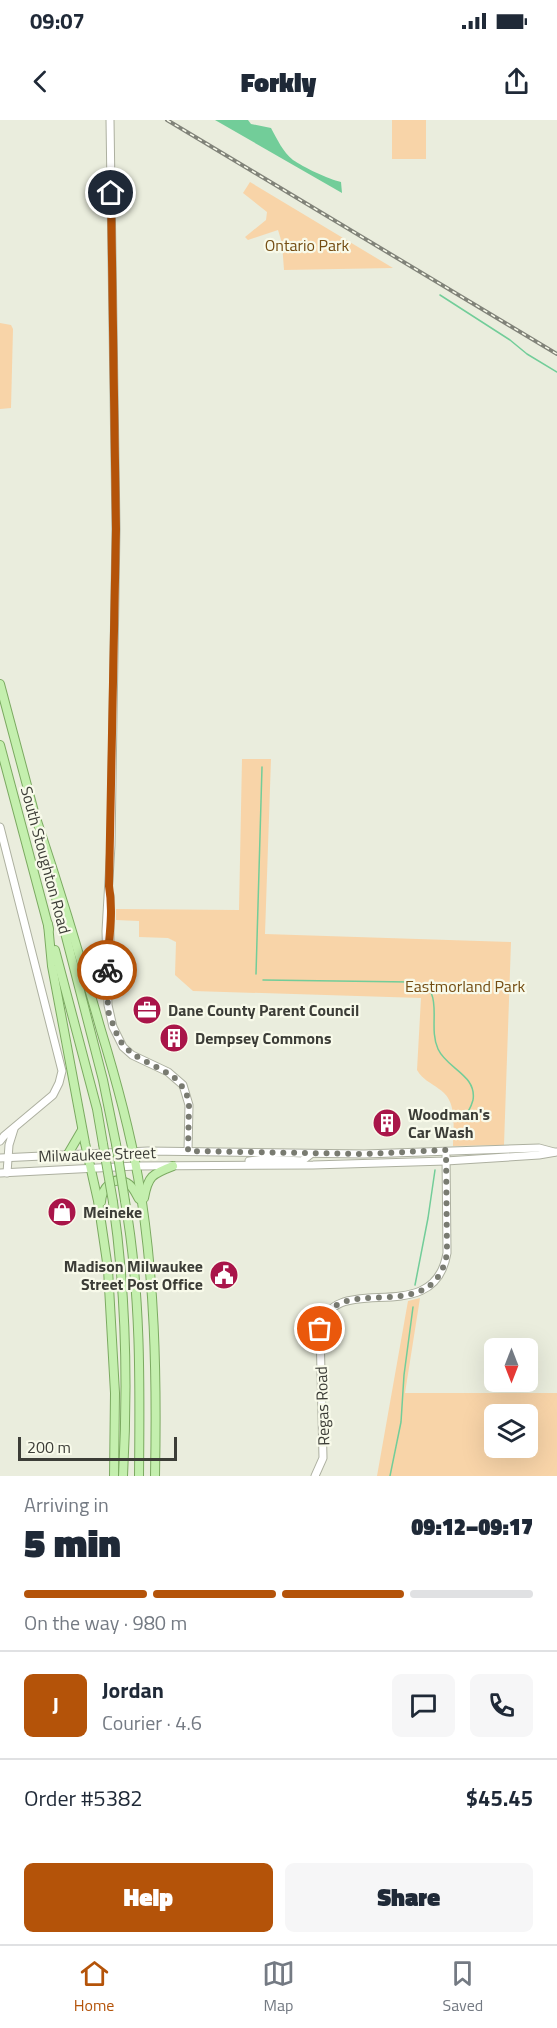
<!DOCTYPE html>
<meta charset="utf-8">
<style>
body{margin:0;font-family:"Titillium Web",sans-serif;background:#f6f6f7;color:#1f2937;height:100vh;display:flex;flex-direction:column;font-size:22px;white-space:nowrap}
*{box-sizing:border-box;margin:0}
p{font-size:20px;color:#747a83}
.icon{flex:none;width:33px;height:33px;fill:none;stroke:currentColor;stroke-width:2;stroke-linecap:round;stroke-linejoin:round}
.map{position:relative;height:1356px;overflow:hidden}
.panel{display:flex;flex-direction:column;background:#fff;flex:1}
.panel>*{flex:none}
.needle{width:39px;rotate:180deg}
.fabs{position:absolute;left:484px;top:1218px;display:grid;gap:12px}
.fabs a{display:grid;place-items:center;width:54px;height:54px;border-radius:9px;background:#fff;box-shadow:0 6px 24px #0002;font-size:30px}
.scale{position:absolute;left:18px;bottom:15px;width:159px;box-sizing:border-box;padding-left:6px;border:3px solid #3c3d37;border-top:0;font-size:16px;line-height:21px;white-space:nowrap;color:#3c3d37;-webkit-text-stroke:4px #f8faea;paint-order:stroke}
.pin{position:absolute;display:grid;place-items:center;width:51px;height:51px;color:#fff;margin:-26px;border:3px solid #fff;border-radius:50%;box-shadow:0 2px 6px #0007}
.courier{position:absolute;display:grid;place-items:center;width:60px;height:60px;margin:-30px;border:4px solid #b45309;border-radius:50%;background:#fff;color:#222;box-shadow:0 2px 8px #0007}
.overview em{font-style:normal;font-weight:800}
.overview div{display:flex;flex-direction:column-reverse}
.overview{display:flex;align-items:center;justify-content:space-between;height:102px;padding:0 24px}
h1{font-size:39px;font-weight:800;line-height:45px}
.bar{display:grid;grid-template-columns:repeat(4,1fr);gap:9px 6px;align-content:center;height:72px;padding:0 24px}
.bar i{height:8px;border-radius:4px;background:#e0e1e3}
.bar .current{background:#b45309}
.bar p{grid-column:span 4}
.line{display:flex;align-items:center;gap:15px;padding:0 24px;border-top:2px solid #e0e1e3}
.line div{flex:1}
.round{display:grid;place-items:center;flex:none;width:63px;height:63px;border-radius:9px;background:#f6f6f7}
.button{display:flex;gap:12px;margin-top:auto;padding:12px 24px}
.button a{flex:1;height:69px;border-radius:9px;background:#b45309;color:#fff;font-size:24px;font-weight:800;line-height:69px;text-align:center}
.button a+a{background:#f6f6f7;color:#1f2937}
.status{display:flex;justify-content:space-between;align-items:center;height:42px;padding:0 30px;background:#fff;direction:ltr}
.status svg{height:16px;fill:currentColor}
header{display:flex;justify-content:space-between;align-items:center;height:78px;padding:0 24px;background:#fff;font-size:27px;font-weight:800}
.tab-bar{display:flex;justify-content:space-around;align-items:center;height:84px;border-top:2px solid #e0e1e3;background:#fff;font-size:16px;color:#747a83}
.tab-bar a{display:grid;justify-items:center;gap:3px}
.tab-bar .current{color:#b45309}
.map>svg:first-child{display:block}
.green{fill:#f8d4a8;fill-rule:evenodd}
.water{fill:#72cd99}
.lines{fill:none;stroke-linecap:round;stroke-linejoin:round}
.stream{stroke:#72cd99;stroke-width:1.5}
.tertiary-casing{stroke:#adb0a0;stroke-width:9}
.primary-casing{stroke:#7baa61;stroke-width:10}
.tertiary{stroke:#fff;stroke-width:7}
.primary{stroke:#c4efae;stroke-width:8}
.rail-casing{stroke:#818379;stroke-width:4}
.rail{stroke:#f8faea;stroke-width:1.5;stroke-dasharray:4.5;stroke-linecap:butt}
.primary-bridge-casing{stroke:#7baa61;stroke-width:10;stroke-linecap:butt}
.primary-bridge{stroke:#c4efae;stroke-width:8}
.done{stroke:#797b71;stroke-width:6;stroke-dasharray:0 10.8}
.route{stroke:#b45309;stroke-width:8}
.labels{text-anchor:middle;stroke-width:4.5;stroke-linejoin:round;paint-order:stroke}
.park-label{font-size:16px;fill:#744d13;stroke:#f8faea}
.street-label{font-size:16px;fill:#3c3d37;stroke:#f8faea}
.poi-label{font-size:16px;font-weight:bold;fill:#3c3d37;stroke:#f8faea;text-anchor:start}
</style>
<div class="status"><b>09:07</b><svg viewBox="0 0 49 12"><path d="M0 12V9h3v3zM5 12V6h3v6zM10 12V3h3v9zM15 12V0h3v12zM26 1h20v11H26zM47 4h2v5h-2z"/></svg></div>
<header><svg class="icon" aria-label="back" viewBox="0 0 24 24"><path d="M15 5l-7 7 7 7"/></svg>Forkly<svg class="icon" aria-label="share" viewBox="0 0 24 24"><path d="M12 15V3M7 8l5-5 5 5M5 13v7h14v-7"/></svg></header>
<div class="map">
<svg width="557" height="1356" viewBox="0 0 557 1356">
<rect width="100%" height="100%" fill="#eaeddd"/>
<g class="green">
<rect x="392" y="0" width="34" height="39"/>
<path d="M250,62l143,86 -109,2 -2,-27 -4,-13 -30,10 -3,-3 21,-17 1,-8 -24,-19z"/>
<path d="M0,203l11,2 2,4 -2,79 -11,1z"/>
<path d="M242,639h29l-6,175 246,8 -7,203 -51,1c0,-20 5,-45 -14,-57 -9,-7 -16,-9 -22,-19l4,-72 -228,-7 -18,-16 1,-33 -8,-4 -29,-1v-16l-23,-1v-11l123,1z"/>
<path d="M420,1178l-15,95h152v83h-180l31,-175zM495,1294h33v34h-33z"/>
</g>
<path class="water" d="M215,0h33l3,4 20,4c6,11 12,24 22,32 10,7 35,19 48,22l1,11z"/>
<g class="lines">
<g class="stream">
<path d="M440,175l70,45 17,14 30,18"/>
<path d="M256,854l6,-207"/>
<path d="M263,860l147,2c39,3 16,41 28,67 9,20 39,26 35,51 -2,7 -4,12 -9,16"/>
<path d="M415,1165l13,-67 7,-48"/>
<path d="M390,1356l11,-54 3,-47 9,-68"/>
</g>
<g class="tertiary-casing">
<g id="tertiary">
<path d="M110,0l6,409 -5,316 -5,86 2,74 5,22 10,20 9,8 36,17 15,13 6,20 -1,46"/>
<path d="M0,707l62,244 -3,12 -6,12 -49,41 -4,5"/>
<path d="M110,824v-49"/>
<path d="M0,1038l148,-7 216,3 175,-6 15,4"/>
<path d="M249,1041l16,-2 37,2 9,-7"/>
<path d="M0,1053l136,-7 177,-1 133,-4 93,-6 18,-3"/>
<path d="M7,1053l2,-28 5,-16"/>
<path d="M315,1356l8,-18 -3,-129c13,-62 114,3 127,-76l-1,-97"/>
</g>
</g>
<g class="primary-casing">
<g id="primary">
<path d="M0,564l37,139"/>
<path d="M0,625l49,184"/>
<path d="M36,698c23,69 44,138 64,209 15,49 29,99 38,150 17,98 19,199 17,299"/>
<path d="M54,770l49,190 13,64"/>
<path d="M48,804l4,42 33,177 13,58 10,68 7,124 -1,83"/>
<path d="M55,830l42,159 6,35"/>
<path d="M68,1034l14,-24"/>
<path d="M144,1078c4,-22 8,-24 29,-32"/>
<path d="M125,1081c16,91 15,183 14,275"/>
<path d="M101,1082c1,-14 12,-27 26,-19 6,3 9,11 12,16"/>
<path d="M113,1082c13,90 15,183 10,274"/>
</g>
</g>
<use href="#tertiary" class="tertiary"/>
<use href="#primary" class="primary"/>
<g class="rail-casing">
<path id="rail" d="M167,0l390,234"/>
</g>
<use href="#rail" class="rail"/>
<g class="primary-bridge-casing">
<g id="primary-bridge">
<path d="M103,1024l10,58"/>
<path d="M116,1024l9,57"/>
</g>
</g>
<use href="#primary-bridge" class="primary-bridge"/>
</g>
<g class="lines">
<path class="done" d="M107,850l1,41 11,29 13,14 41,22 13,15 3,14 -1,46 176,3 82,-4 1,103c-13,79 -114,14 -127,76"/>
<path class="route" d="M107,850c1,-28 7,-55 2,-84l7,-357 -5,-336"/>
</g>
<defs>
<g id="office-disc" transform="scale(1.5)"><circle r="9.5" fill="#a91549" stroke="#f8faea"/><path d="M-6-3h4V-5.5h4V-3h4V5H-6ZM-1-4.5V-3h2v-1.5ZM-6 0V1H6V0Z" fill="#fff"/></g>
<g id="building-disc" transform="scale(1.5)"><circle r="9.5" fill="#a91549" stroke="#f8faea"/><path d="M-4-6H4V6H1V3H-1V6H-4ZM-2.5-4.3h1.7v1.8h-1.7ZM.8-4.3h1.7v1.8H.8ZM-2.5-1h1.7V.8h-1.7ZM.8-1h1.7V.8H.8Z" fill="#fff"/></g>
<g id="shop-disc" transform="scale(1.5)"><circle r="9.5" fill="#a91549" stroke="#f8faea"/><path d="M-5-2.5h2.3a2.7 3.5 0 0 1 5.4 0H5L5.5 6h-11ZM-1.5-2.5h3a1.5 2.3 0 0 0-3 0Z" fill="#fff"/></g>
<g id="civic-disc" transform="scale(1.5)"><circle r="9.5" fill="#a91549" stroke="#f8faea"/><path d="M-.6-6.5H3V-4.5H.6V-3L4-1V1h2V6H-6V1h2V-1L-.6-3ZM-1.2 2.5V6h2.4V2.5Z" fill="#fff"/></g>
</defs>
<g fill-rule="evenodd">
<use href="#office-disc" x="147" y="890"/>
<use href="#building-disc" x="174" y="918"/>
<use href="#building-disc" x="387" y="1003"/>
<use href="#shop-disc" x="62" y="1092"/>
<use href="#civic-disc" x="224" y="1155"/>
</g>
<g class="labels">
<g class="park-label">
<text x="307" y="131">Ontario Park</text>
<text x="465" y="872">Eastmorland Park</text>
</g>
<g class="street-label">
<text transform="translate(46 740) rotate(75)" y="6">South Stoughton Road</text>
<text transform="translate(97 1034) rotate(-2)" y="6">Milwaukee Street</text>
<text transform="translate(322 1286) rotate(-92)" y="6">Regas Road</text>
</g>
<g class="poi-label">
<text x="168" y="896">Dane County Parent Council</text>
<text x="195" y="924">Dempsey Commons</text>
<text x="408" y="1000">Woodman's<tspan x="408" dy="18">Car Wash</tspan></text>
<text x="83" y="1098">Meineke</text>
<text x="203" y="1152" text-anchor="end">Madison Milwaukee<tspan x="203" dy="18">Street Post Office</tspan></text>
</g>
</g>
</svg>
<div class="fabs">
<a><svg class="needle" viewBox="-14 -14 28 28"><path d="M0-13l5 13h-10z" fill="#e53935"/><path d="M0 13l5-13h-10z" fill="#747a83"/></svg></a>
<a><svg class="icon" aria-label="layers" viewBox="0 0 24 24"><path d="M12 4l9 5-9 5-9-5zM3 14l9 5 9-5"/></svg></a>
</div>
<div class="scale">200 m</div>
<div class="pin" style="left:320px;top:1209px;background:#ea580c"><svg class="icon" aria-label="bag" viewBox="0 0 24 24"><path d="M5 8h14l-1 12H6zM9 8a3 3 0 0 1 6 0"/></svg></div>
<div class="pin" style="left:111px;top:73px;background:#1f2937"><svg class="icon" aria-label="home" viewBox="0 0 24 24"><path d="M3 11l9-7 9 7M6 9v11h12V9"/></svg></div>
<div class="courier" style="left:107px;top:850px"><svg class="icon" aria-label="bike" viewBox="0 0 24 24"><circle cx="6" cy="16" r="4"/><circle cx="18" cy="16" r="4"/><path d="M6 16l4-8h5l3 8M10 8l3 8H6M13 5h3"/></svg></div>
</div>
<section class="panel">
<div class="overview"><div><h1>5 min</h1><p>Arriving in</p></div><em>09:12–09:17</em></div>
<div class="bar"><i class="current"></i><i class="current"></i><i class="current"></i><i></i><p>On the way · 980 m</p></div>
<div class="line" style="height:108px"><b class="round" style="background:#b45309;color:#fff">J</b><div><b>Jordan</b><p>Courier · 4.6</p></div><a class="round"><svg class="icon" aria-label="chat" viewBox="0 0 24 24"><path d="M4 5h16v11H9l-5 4z"/></svg></a><a class="round"><svg class="icon" aria-label="phone" viewBox="0 0 24 24"><path d="M5 4h4l2 5-3 2q2 4 5 5l2-3 5 2v4C11 20 4 13 5 4z"/></svg></a></div>
<div class="line" style="height:78px"><div>Order #5382</div><b>$45.45</b></div>
<div class="button"><a>Help</a><a>Share</a></div>
</section>
<nav class="tab-bar">
<a class="current"><svg class="icon" aria-label="home" viewBox="0 0 24 24"><path d="M3 11l9-7 9 7M6 9v11h12V9"/></svg>Home</a>
<a><svg class="icon" aria-label="map" viewBox="0 0 24 24"><path d="M3 6l6-2 6 2 6-2v14l-6 2-6-2-6 2zM9 4v14M15 6v14"/></svg>Map</a>
<a><svg class="icon" aria-label="saved" viewBox="0 0 24 24"><path d="M7 4h10v16l-5-4-5 4z"/></svg>Saved</a>
</nav>
